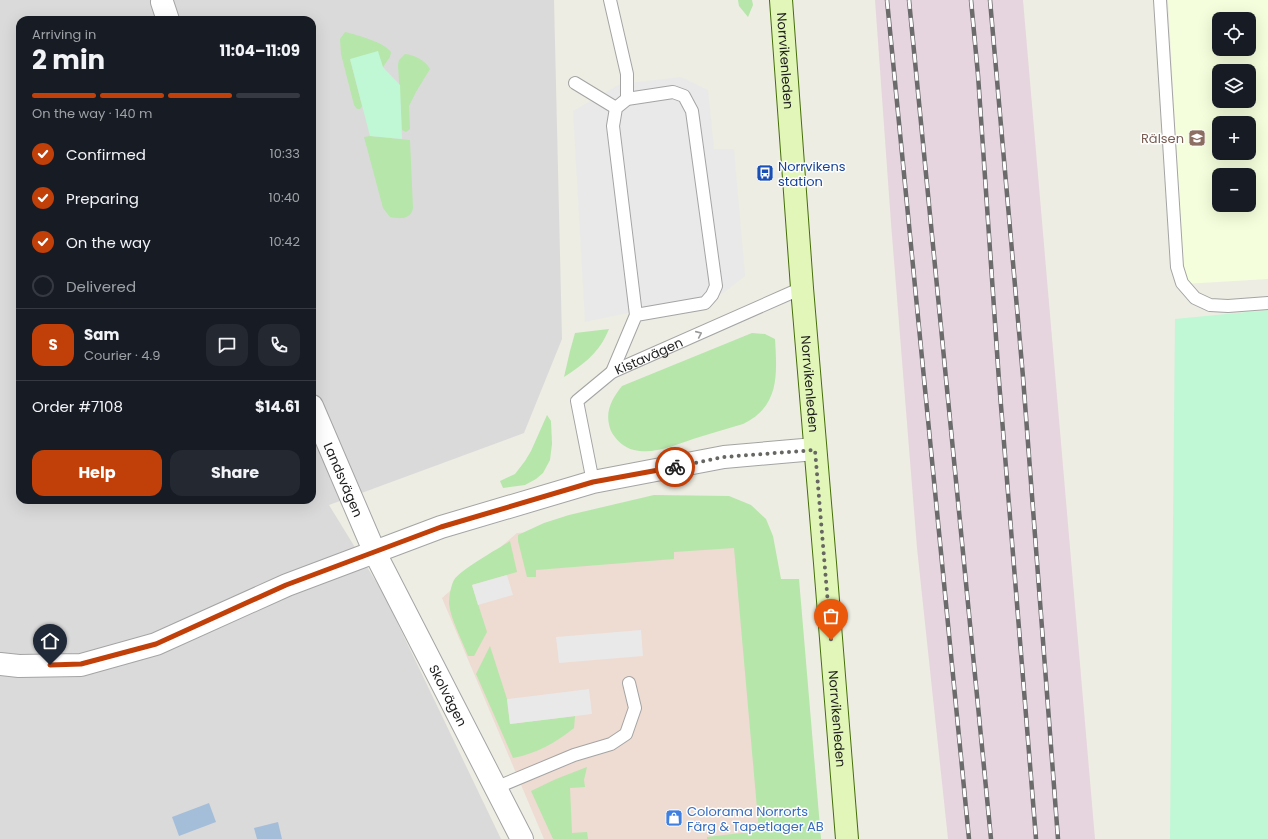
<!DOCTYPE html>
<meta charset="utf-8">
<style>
body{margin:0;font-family:Poppins,sans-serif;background:#242831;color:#f1f3f6;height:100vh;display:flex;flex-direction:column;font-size:15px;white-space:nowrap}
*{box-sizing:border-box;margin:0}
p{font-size:13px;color:#9ea1a6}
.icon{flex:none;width:22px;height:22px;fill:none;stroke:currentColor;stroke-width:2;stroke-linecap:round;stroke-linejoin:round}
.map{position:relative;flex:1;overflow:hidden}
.sheet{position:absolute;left:16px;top:16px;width:300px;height:488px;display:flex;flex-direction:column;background:#171b24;border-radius:12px;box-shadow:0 4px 16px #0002}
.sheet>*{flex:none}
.fabs{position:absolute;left:1212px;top:12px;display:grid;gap:8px}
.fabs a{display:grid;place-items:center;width:44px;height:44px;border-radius:8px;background:#171b24;box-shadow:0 4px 16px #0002;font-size:20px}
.pin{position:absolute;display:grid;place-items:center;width:34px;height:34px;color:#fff;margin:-41px -17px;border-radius:50% 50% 50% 0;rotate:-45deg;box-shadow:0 0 4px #0007}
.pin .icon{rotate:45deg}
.courier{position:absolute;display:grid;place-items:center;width:40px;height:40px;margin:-20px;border:3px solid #c13f08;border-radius:50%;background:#fff;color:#222;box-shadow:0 1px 5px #0007}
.summary em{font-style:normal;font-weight:700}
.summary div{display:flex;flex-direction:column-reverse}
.summary{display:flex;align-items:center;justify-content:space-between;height:68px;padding:0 16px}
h1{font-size:26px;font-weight:700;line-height:30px}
.bar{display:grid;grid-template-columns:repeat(4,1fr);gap:6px 4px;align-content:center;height:48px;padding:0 16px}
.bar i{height:5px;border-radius:3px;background:#363941}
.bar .selected{background:#c13f08}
.bar p{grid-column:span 4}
.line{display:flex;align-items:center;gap:10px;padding:0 16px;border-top:1px solid #363941}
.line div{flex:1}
.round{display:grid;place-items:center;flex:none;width:42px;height:42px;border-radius:12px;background:#242831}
ol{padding:0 16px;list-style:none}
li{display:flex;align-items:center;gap:12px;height:44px}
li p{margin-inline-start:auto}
li .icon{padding:4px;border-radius:50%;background:#c13f08;color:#fff;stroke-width:4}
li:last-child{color:#9ea1a6}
li i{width:22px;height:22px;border:2px solid #363941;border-radius:50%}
.button{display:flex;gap:8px;margin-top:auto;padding:8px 16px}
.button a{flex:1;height:46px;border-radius:12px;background:#c13f08;color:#fff;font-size:16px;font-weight:700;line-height:46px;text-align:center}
.button a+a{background:#242831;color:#f1f3f6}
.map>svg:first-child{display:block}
.residential{fill:#dbdada;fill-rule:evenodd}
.commercial{fill:#eedbd2}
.industrial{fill:#e6d5de}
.education{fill:#f4fedc;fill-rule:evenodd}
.grass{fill:#b6e6aa}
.park{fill:#c0f7d5}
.parking{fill:#e9e9e9}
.water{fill:#a4beda}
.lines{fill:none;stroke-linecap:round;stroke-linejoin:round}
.lane-casing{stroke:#a4a4a4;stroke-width:14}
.street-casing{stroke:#a4a4a4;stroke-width:24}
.secondary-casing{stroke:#456e09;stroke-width:24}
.lane{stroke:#fff;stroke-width:12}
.street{stroke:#fff;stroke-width:22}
.secondary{stroke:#e1f6b8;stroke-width:22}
.rail-casing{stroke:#6b6b6b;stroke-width:4.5}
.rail{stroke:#fff;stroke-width:3;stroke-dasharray:9;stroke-linecap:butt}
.oneway{stroke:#999}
.done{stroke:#666662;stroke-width:4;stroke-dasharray:0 7.2}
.route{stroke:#c13f08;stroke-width:5}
.labels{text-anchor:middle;stroke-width:3;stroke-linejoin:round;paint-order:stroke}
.street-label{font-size:13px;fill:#1d1d1d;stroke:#fff}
.education-label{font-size:13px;fill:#785e54;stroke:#fff;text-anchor:end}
.transit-label{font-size:13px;fill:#164399;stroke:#fff;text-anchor:start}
.shop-label{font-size:13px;fill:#366cbe;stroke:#fff;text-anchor:start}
</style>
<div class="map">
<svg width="1268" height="839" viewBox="0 0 1268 839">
<rect width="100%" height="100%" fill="#edede3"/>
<path class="residential" d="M0,0h554l8,339 -38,94 -195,72 54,88 118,246h-501zM20,20h292v480h-292z"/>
<path class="commercial" d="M762,519l31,320h-249l-102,-241 75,-65z"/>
<path class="industrial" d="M875,0h148l72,839h-147l-31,-291 -26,-325z"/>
<path class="education" d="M1168,0h100v279l-84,5zM1219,19h30v30h-30zM1219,71h30v30h-30zM1219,123h30v30h-30zM1219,175h30v30h-30z"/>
<g class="grass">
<path d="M738,0h14l1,5 -5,12 -9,-11z"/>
<path d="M345,32c12,3 39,10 46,20l-1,5 -7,10 -33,-8 12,47 -2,3h-3l-3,-4 -13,-51 -1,-15z"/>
<path d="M405,54c9,1 20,6 25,15l-14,23 -7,14 1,23 -4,3 -4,-2 -4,-65 1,-5z"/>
<path d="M370,136l40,4 3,68c-2,12 -14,11 -23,9l-7,-9 -19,-71z"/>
<path d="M609,329c-10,24 -24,34 -45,48l6,-26 5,-18z"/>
<path d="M752,333l13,1 10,5c2,35 5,67 -32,85 -17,5 -34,10 -50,15 -18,6 -40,16 -59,11 -10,-2 -19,-11 -23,-19 -7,-18 0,-31 11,-45z"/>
<path d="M547,415l4,6 1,23 -2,16 -7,13 -7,6 -11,6 -22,3 -3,-7 15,-7 10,-13 6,-10z"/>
<path d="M654,495l75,1 22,9 15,14 7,17 8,43h18l22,260h-114v-2l52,-6 -25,-283 -60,4v7l-138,11v7h-9l-9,-36v-6l26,-12 25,-8z"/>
<path d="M510,541l7,31 -45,13 15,47 -13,24h-6c-6,-16 -17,-36 -19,-52 0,-7 2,-19 5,-24 7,-11 44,-31 56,-39z"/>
<path d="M490,646l17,53 3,25 65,-8 -1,12c-19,15 -36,25 -61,30l-37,-84z"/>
<path d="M587,767l-3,13 1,7 -15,1 2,45 15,-1 1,7h-35l-22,-48 25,-12z"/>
</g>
<g class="park">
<path d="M378,51l5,16 17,18 2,54 -32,-3 -20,-77z"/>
<path d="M1268,310v529h-98l5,-520z"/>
</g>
<g class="parking">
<path d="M681,77l27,13 6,59h20l11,127 -22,17 -138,29 -12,-211 47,-27z"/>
<path d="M507,575l6,20 -35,10 -6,-20z"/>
<path d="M641,630l2,26 -84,7 -3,-26z"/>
<path d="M589,689l3,25 -82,10 -3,-25z"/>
</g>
<g class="water">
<path d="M209,803l7,19 -37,14 -7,-19z"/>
<path d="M278,822l4,17h-25l-3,-11z"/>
</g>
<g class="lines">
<g class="lane-casing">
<g id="lane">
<path d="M610,0l17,74v25"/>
<path d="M1160,0l17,267 5,16 13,15 15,7 18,1 40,-3"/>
<path d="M575,83l41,25"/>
<path d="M612,372l24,-57 -23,-189 3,-18 11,-9 46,-7 11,4 8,15 24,175 -4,9 -7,8 -69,12"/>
<path id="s1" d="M593,482l-16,-81 35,-29 190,-84"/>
<path d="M495,788l79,-33 37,-11 15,-10 9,-26 -6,-25"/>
</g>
</g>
<g class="street-casing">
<g id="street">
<path d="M162,2l6,18"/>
<path id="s2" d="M312,406l63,147 147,286"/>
<path d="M0,664l19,2 62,-1 75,-21 131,-59 154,-58 152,-45 131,-25 91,-8"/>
</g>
</g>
<g class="secondary-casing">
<g id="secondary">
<path id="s3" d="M781,0l21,288 23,275 22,276"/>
</g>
</g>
<use href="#lane" class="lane"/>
<use href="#street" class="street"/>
<use href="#secondary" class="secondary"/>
<g class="rail-casing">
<g id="rail">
<path d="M887,0l82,839"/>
<path d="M909,0l82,839"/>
<path d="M971,0l7,75 21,306 37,458"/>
<path d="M990,0l33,377 35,462"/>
</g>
</g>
<use href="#rail" class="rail"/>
</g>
<defs><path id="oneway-chevron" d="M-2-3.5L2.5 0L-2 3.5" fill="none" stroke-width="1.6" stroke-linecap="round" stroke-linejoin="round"/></defs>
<use class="oneway" href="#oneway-chevron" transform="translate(699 334) rotate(-24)"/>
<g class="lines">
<path class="done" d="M675,467l49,-10 91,-7 16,190"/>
<path class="route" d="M50,665l31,-1 75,-20 130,-59 155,-58 152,-45 82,-15"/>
</g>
<defs>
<g id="school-square" transform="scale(0.9)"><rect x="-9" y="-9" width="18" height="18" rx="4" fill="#8d6e63" stroke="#fff"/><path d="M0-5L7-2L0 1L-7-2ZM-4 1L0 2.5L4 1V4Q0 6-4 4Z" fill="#fff"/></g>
<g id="bus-square" transform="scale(0.9)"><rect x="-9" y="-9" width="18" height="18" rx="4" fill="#1a4fb4" stroke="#fff"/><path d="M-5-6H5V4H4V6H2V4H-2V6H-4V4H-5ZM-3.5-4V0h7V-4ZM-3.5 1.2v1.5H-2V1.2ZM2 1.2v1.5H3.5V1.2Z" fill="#fff"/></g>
<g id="shop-square" transform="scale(0.9)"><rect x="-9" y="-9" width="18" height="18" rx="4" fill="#3f7fe0" stroke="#fff"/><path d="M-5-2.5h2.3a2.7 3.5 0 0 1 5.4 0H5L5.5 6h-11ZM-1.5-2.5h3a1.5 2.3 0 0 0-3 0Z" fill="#fff"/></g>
</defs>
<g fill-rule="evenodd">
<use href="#school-square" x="1197" y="138"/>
<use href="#bus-square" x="765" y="173"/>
<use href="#shop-square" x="674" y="818"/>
</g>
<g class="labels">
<g class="street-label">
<text dy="5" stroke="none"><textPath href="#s3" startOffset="61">Norrvikenleden</textPath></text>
<text dy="5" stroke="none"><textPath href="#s1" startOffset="168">Kistavägen</textPath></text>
<text dy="5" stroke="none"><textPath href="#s3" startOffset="385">Norrvikenleden</textPath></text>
<text dy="5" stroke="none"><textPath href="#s2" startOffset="80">Landsvägen</textPath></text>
<text dy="5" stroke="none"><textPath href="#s2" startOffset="320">Skolvägen</textPath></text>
<text dy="5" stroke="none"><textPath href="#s3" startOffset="721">Norrvikenleden</textPath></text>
</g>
<g class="education-label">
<text x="1184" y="143">Rälsen</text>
</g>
<g class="transit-label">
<text x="778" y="171">Norrvikens<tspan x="778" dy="15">station</tspan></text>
</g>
<g class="shop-label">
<text x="687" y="816">Colorama Norrorts<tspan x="687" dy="15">Färg &amp; Tapetlager AB</tspan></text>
</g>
</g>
</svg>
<div class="fabs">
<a><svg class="icon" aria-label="locate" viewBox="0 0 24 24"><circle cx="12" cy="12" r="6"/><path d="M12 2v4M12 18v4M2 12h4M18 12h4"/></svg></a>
<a><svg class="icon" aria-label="layers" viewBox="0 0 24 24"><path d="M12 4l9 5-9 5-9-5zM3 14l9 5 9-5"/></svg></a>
<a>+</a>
<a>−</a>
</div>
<div class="pin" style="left:831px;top:640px;background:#ea580c"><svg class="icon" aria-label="bag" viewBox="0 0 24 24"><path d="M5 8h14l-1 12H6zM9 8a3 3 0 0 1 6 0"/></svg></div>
<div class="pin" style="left:50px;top:665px;background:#1f2937"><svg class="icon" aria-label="home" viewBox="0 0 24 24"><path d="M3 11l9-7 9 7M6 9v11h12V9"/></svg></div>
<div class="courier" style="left:675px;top:467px"><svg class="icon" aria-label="bike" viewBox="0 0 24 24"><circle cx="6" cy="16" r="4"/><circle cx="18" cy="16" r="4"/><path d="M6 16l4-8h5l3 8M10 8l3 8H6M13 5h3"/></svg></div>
<section class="sheet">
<div class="summary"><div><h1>2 min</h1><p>Arriving in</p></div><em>11:04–11:09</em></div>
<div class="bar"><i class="selected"></i><i class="selected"></i><i class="selected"></i><i></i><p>On the way · 140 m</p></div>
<ol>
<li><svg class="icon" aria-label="check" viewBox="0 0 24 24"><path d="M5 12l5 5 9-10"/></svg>Confirmed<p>10:33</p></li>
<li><svg class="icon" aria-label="check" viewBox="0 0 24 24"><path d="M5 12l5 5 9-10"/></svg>Preparing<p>10:40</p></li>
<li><svg class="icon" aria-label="check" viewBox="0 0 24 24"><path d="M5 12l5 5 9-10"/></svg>On the way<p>10:42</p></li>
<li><i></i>Delivered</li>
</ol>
<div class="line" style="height:72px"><b class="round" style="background:#c13f08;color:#fff">S</b><div><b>Sam</b><p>Courier · 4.9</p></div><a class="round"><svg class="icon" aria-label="chat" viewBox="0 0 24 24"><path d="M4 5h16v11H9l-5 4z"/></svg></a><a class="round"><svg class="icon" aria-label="phone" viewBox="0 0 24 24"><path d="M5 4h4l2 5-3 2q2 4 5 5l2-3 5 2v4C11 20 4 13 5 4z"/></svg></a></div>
<div class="line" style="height:52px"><div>Order #7108</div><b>$14.61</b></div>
<div class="button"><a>Help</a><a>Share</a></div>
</section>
</div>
